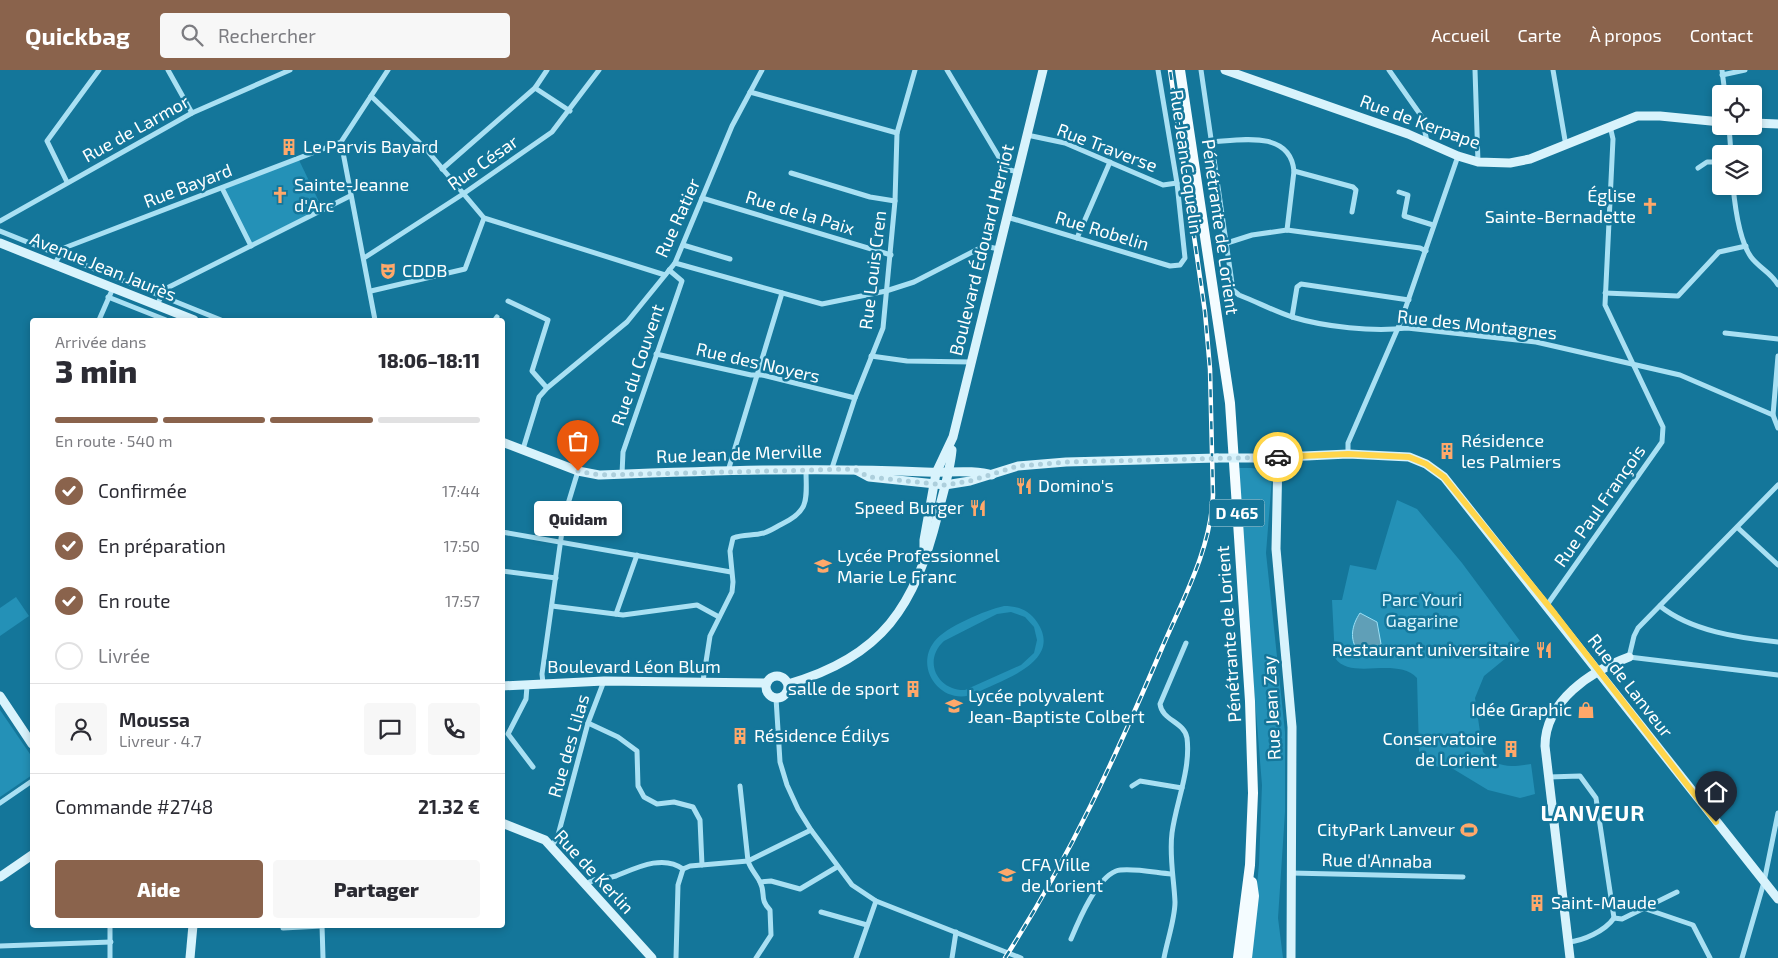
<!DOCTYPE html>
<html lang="fr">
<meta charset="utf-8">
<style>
body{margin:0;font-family:"Exo 2",sans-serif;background:#f7f7f7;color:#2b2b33;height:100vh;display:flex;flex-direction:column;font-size:19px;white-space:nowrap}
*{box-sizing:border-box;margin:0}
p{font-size:16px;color:#7c7c81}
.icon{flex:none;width:28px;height:28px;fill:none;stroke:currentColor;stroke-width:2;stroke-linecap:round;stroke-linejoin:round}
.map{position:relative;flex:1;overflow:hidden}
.drawer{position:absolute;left:30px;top:248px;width:475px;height:610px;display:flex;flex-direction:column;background:#fff;border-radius:5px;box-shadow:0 2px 8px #0003}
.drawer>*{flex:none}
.buttons{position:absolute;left:1712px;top:15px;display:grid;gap:10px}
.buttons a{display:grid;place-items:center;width:50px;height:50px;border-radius:5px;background:#fff;box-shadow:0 2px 8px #0003;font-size:25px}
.pin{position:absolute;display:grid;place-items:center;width:42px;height:42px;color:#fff;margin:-51px -21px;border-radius:50% 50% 50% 0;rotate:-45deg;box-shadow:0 0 5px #0007}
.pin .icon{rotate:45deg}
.courier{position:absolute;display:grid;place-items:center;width:50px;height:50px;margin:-25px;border:4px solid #ffd54a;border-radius:50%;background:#fff;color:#222;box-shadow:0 1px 6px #0007}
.bubble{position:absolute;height:35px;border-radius:5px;background:#fff;box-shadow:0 2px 8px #0003;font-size:16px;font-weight:800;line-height:35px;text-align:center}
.summary em{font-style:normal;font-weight:800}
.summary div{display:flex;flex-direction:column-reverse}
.summary{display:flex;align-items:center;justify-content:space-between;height:85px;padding:0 25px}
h1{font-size:32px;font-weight:800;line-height:38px}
.bar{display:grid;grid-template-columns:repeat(4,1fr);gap:8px 5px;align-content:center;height:60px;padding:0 25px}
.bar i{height:6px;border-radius:4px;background:#e1e1e2}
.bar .current{background:#8a634c}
.bar p{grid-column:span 4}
.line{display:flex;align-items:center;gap:12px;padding:0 25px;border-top:1px solid #e1e1e2}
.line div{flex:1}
.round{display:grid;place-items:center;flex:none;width:52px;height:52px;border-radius:5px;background:#f7f7f7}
ol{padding:0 25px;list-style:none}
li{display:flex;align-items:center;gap:15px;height:55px}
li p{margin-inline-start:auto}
li .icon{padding:5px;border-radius:50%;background:#8a634c;color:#fff;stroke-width:4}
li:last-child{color:#7c7c81}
li i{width:28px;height:28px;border:2px solid #e1e1e2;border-radius:50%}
.cta{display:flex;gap:10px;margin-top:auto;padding:10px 25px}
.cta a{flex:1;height:58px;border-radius:5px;background:#8a634c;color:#fff;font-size:20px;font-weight:800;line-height:58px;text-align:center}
.cta a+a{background:#f7f7f7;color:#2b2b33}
header{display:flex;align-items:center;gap:30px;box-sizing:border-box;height:70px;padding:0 25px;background:#8a634c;color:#fff}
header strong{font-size:24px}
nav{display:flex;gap:28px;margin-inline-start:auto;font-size:18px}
.search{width:350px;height:45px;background:#f7f7f7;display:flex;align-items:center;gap:12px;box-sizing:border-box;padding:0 18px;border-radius:5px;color:#7c7c81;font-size:19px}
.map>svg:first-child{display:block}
.green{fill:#2491b7;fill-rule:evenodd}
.water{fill:#609fb7;stroke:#9be0f6}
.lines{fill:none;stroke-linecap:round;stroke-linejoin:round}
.street{stroke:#a9e0f3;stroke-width:5}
.secondary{stroke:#d8f3fc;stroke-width:9}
.primary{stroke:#f4fcff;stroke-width:10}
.rail-casing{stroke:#fff;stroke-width:4.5}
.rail{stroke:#14769a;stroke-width:2.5;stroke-dasharray:8;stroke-linecap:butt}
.secondary-bridge{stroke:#d8f3fc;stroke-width:9}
.done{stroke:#adcfdc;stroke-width:5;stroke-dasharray:0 9}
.route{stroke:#ffd54a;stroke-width:6}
.labels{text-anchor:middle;stroke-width:5;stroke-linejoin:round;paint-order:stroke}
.shield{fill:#14769a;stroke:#b8d6e1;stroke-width:1}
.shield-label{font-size:16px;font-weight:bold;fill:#fff}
.street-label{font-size:18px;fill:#fff;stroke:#14769a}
.poi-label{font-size:18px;fill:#fff;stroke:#14769a;text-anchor:start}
.park-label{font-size:18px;fill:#daf5fd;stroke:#14769a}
.district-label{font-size:22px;font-weight:bold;letter-spacing:1px;fill:#fff;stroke:#14769a}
</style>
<header>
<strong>Quickbag</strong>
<div class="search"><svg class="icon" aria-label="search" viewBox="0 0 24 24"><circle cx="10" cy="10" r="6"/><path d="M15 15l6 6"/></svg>Rechercher</div>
<nav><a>Accueil</a><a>Carte</a><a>À propos</a><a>Contact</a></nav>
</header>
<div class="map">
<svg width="1778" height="888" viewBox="0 0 1778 888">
<rect width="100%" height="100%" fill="#14769a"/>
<g class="green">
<path d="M298,88l25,52 -72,36 -29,-58z"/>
<path d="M1236,398c15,0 25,-2 36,10l-6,75 19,179v80l-7,106 5,40h-33l9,-94 3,-79z"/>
<path d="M1397,430l20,9 45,54 58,78 -6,4 3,4 -33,27 -9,22 8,54c16,17 27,15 48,12l4,30 -15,4 -32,-8 -38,-23 -21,-1 -10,-15 -2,-73c-21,-22 -66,3 -82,-20l-3,-58h10l8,-35 26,5z"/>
<path d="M16,527l13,19 -29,20v-28z"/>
<path d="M1004,536c14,0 25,4 33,16 27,40 -35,58 -61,71 -32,15 -63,-23 -42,-51 11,-15 52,-32 70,-36zM1011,542l14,5 9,10 3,13 -3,13 -13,12 -56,25c-27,1 -43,-29 -21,-49l53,-27z"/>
<path d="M0,640l32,47v18l-32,22z"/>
</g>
<path class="water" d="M1360,543l17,9 4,22 -16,9 -7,-2c-9,-12 -6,-26 2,-38z"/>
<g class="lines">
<g class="street">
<path d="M168,0l24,43"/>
<path d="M947,0l59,99 12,3"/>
<path d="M1201,0l32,220 6,5c18,7 35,16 53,22 33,10 81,15 115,11l129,14 144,33 93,40"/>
<path d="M1389,0l33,47 5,25"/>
<path d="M1475,0l3,92"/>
<path d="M1553,0l13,76"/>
<path d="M1722,0l3,24"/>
<path d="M1722,5l23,-5"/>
<path d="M535,18l35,23"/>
<path d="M750,22l147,41"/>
<path d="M371,26l54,52 59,70 181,57"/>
<path d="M1729,56l2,28"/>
<path d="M1027,65l38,8 98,42 14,-2"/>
<path d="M1212,72c29,-2 78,-12 82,29l-7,59"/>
<path d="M1698,98l9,-6h14"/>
<path d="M442,99l93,-81 12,-18"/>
<path d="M1294,101l59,16 3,3 -4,22"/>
<path d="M791,103l79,24 25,4"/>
<path d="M67,112l-20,-41 52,-71"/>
<path d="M1733,116c2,21 6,54 18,71 8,11 21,16 27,28"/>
<path d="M222,118l29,58"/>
<path d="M1399,122l9,3 -4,21 29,9"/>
<path d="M702,128l189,57"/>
<path d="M1007,147l163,49 10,-1 5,-7 -8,-75 -19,-113"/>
<path d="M0,151l192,-108 98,-43"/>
<path d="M0,161l221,89"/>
<path d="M1077,168l33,-76"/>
<path d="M1227,173l25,-8 35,-5 133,18 6,3"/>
<path d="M683,175l47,14"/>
<path d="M364,188l99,-64 89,-62 47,-62"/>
<path d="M675,193l147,41 64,-13 28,-9 70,-36 15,3"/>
<path d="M54,195l10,-17 277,-106"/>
<path d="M371,221l94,-22 19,-51"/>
<path d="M1605,223l73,3 41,-44 27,-6"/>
<path d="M108,227l58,23"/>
<path d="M508,231l40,19 -16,51 15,17"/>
<path d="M157,235l8,-16 185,-93"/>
<path d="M1292,247l5,-30 4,-3 108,16"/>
<path d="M99,250l14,-32"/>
<path d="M375,250l-34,-178 47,-72"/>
<path d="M495,250l2,-3"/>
<path d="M1725,263l53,6"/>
<path d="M656,284l95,21h11l93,23"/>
<path d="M871,286l36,5 65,1"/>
<path d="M1778,286l-5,59 5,13"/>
<path d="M523,379l16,-52 8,-9 80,-66 48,-59 57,-137 30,-56"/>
<path d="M1348,384v-11l53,-122 57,-165"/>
<path d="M832,398l23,-70 28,-70 12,-127 2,-68 18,-63"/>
<path d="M728,401l54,-178"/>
<path d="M622,404l1,-22 59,-171 -13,-11"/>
<path d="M1778,415l-140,143 -4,8 -5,21 149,18"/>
<path d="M1738,458l40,37"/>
<path d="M502,462l229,40"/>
<path d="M502,501l54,7"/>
<path d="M1547,535l115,-163 1,-15 -58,-122 8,-166 -3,-13"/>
<path d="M552,536l71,9 74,-10 22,12"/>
<path d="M1660,536c31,25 79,32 118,36"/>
<path d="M616,544l21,-59"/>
<path d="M703,611l7,-45 22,-44 1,-10 -3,-31 3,-13c11,-4 20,-2 31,-5 6,-2 12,-6 18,-9 29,-14 24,-26 24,-55"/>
<path d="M543,613l-1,-9 22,-157 14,-46"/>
<path d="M527,616l-1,13 -18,35 25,33"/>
<path d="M776,628l4,64 7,23 11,24 13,21 41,55 24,16 145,57"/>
<path d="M588,653l30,14 19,14 1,35 6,11 13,7 17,-2 19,5 7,13 2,45"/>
<path d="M1549,707l31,-1 16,22 18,120"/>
<path d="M740,716l8,75c3,9 8,13 12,21 6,11 -1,17 10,28l1,25 -15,23"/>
<path d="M1132,716l8,-5 42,7"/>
<path d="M0,733l32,-22"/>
<path d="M551,776l6,-7 31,-116 16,-42"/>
<path d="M683,799l7,-3 58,-5 63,-31"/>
<path d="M1291,803l172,4"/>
<path d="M760,812l11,-1 29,8 37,-22"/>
<path d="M586,815c8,-8 19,-6 30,-9 20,-8 47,-22 67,-7"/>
<path d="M1643,838l50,17 17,33"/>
<path d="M821,842l46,13"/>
<path d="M1614,848l8,1 55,-27"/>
<path d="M110,855v33"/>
<path d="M283,855v3l39,-2"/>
<path d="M322,855l1,33"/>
<path d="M1071,869c8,-19 25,-60 45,-68 12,-4 41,2 55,3"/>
<path d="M1568,872c15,-1 37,-11 46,-24"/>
<path d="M0,876l111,-4"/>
<path d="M676,888l2,-73 5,-16"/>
<path d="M856,888l20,-57"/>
<path d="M952,888l4,-26"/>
<path d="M1164,888c3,-17 11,-39 11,-56 -1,-23 -6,-46 -3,-69 4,-30 19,-64 15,-95 -3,-17 -25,-17 -27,-34l26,-61"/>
<path d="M1742,888l22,-76 14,-69"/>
</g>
<g class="secondary">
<path d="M1225,0l183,64 50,22 20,6 32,1 20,-4 107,-43h23l61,6"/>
<path d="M1754,53l24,1"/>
<path d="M0,173l194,77"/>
<path d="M502,372l76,29 21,4c109,-4 217,-8 326,-3 19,1 51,-3 67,3"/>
<path d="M1278,387l-2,92 16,178 -1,231"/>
<path d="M1262,388l86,-4 61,3 17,7 18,13 334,422"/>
<path d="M856,400l13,7 76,8 25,-4 48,-15 48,-4 151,-4"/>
<path d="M924,487v-17l12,-67 17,-36 90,-367"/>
<circle cx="777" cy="617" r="11"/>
<path d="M788,614c95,-27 127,-78 150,-170 5,-22 12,-42 14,-64"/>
<path d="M502,616l102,-5 163,2"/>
<path d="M0,626l32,48"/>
<path d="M502,753l43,17 107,118"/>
<path d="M0,807l32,-22"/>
<path d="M190,888l3,-33"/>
<path d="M1570,888l-25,-212c0,-45 46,-75 84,-89"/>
</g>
<g class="primary">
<path d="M1180,0l50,333 20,298 3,92 -3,72 -12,93"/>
<path d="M1247,888l7,-62 -2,-14"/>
</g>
<g class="rail-casing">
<path id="rail" d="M1005,888c65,-101 110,-200 157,-310 21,-49 49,-99 51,-153l-3,-126 -5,-57 -35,-242"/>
</g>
<use href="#rail" class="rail"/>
<path class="secondary-bridge" d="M1217,388h45"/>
</g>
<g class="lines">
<path class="done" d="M578,401l21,4 255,-6 15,8 76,8 25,-4 48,-15 48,-4 212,-5"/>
<path class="route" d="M1278,387l70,-3 61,3 17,7 18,13 111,137 161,208"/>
</g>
<defs>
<g id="building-bare" transform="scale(1.35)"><path d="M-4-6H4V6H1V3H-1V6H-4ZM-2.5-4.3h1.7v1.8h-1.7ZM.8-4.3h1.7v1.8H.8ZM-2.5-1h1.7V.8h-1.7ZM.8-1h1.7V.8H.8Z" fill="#ffa86a" stroke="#14769a" stroke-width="2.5" paint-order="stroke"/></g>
<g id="church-bare" transform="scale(1.35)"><path d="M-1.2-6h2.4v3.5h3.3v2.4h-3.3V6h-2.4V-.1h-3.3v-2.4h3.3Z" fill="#ffa86a" stroke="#14769a" stroke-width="2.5" paint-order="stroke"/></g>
<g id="theatre-bare" transform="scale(1.35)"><path d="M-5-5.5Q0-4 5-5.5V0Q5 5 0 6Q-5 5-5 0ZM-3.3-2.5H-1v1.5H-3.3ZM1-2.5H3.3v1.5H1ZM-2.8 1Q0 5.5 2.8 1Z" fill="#ffa86a" stroke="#14769a" stroke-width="2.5" paint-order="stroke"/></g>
<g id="restaurant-bare" transform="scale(1.35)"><path d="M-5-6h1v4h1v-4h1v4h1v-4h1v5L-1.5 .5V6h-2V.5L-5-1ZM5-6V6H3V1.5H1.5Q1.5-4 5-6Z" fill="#ffa86a" stroke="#14769a" stroke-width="2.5" paint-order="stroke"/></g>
<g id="school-bare" transform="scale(1.35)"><path d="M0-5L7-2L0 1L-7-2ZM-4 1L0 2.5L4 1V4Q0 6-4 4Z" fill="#ffa86a" stroke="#14769a" stroke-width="2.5" paint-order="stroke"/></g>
<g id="shop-bare" transform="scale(1.35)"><path d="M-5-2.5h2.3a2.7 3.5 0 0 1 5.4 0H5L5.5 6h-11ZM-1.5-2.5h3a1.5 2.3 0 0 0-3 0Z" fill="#ffa86a" stroke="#14769a" stroke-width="2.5" paint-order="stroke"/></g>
<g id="stadium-bare" transform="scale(1.35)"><path d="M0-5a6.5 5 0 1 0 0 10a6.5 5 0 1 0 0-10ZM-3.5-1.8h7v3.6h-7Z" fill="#ffa86a" stroke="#14769a" stroke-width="2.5" paint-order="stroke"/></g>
</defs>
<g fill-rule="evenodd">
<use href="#building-bare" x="289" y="77"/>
<use href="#church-bare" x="280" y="125"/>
<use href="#church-bare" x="1650" y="136"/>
<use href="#theatre-bare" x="388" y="201"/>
<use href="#building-bare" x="1447" y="381"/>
<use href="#restaurant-bare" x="1024" y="416"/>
<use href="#restaurant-bare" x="978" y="438"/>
<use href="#school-bare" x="823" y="496"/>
<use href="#restaurant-bare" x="1544" y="580"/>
<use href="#building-bare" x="913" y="619"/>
<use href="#school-bare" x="954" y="636"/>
<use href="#shop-bare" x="1586" y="640"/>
<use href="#building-bare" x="740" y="666"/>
<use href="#building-bare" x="1511" y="679"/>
<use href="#stadium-bare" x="1469" y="760"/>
<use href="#school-bare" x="1007" y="805"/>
<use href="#building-bare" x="1537" y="833"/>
</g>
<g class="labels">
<rect class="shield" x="1209.5" y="429.5" width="55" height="27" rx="4"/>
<g class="shield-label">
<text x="1237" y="449">D 465</text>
</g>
<g class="street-label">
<text transform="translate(1420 52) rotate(20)" y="6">Rue de Kerpape</text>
<text transform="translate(136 59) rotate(-29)" y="6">Rue de Larmor</text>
<text transform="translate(1107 78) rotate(21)" y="6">Rue Traverse</text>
<text transform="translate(1186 92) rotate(82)" y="6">Rue Jean Coquelin</text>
<text transform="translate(483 93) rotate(-35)" y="6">Rue César</text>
<text transform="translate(188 116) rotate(-21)" y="6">Rue Bayard</text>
<text transform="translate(800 143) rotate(17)" y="6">Rue de la Paix</text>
<text transform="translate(678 148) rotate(-66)" y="6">Rue Ratier</text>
<text transform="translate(1220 157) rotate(82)" y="6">Pénétrante de Lorient</text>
<text transform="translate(1102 161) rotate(17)" y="6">Rue Robelin</text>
<text transform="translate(982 180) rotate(-76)" y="6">Boulevard Édouard Herriot</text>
<text transform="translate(103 197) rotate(22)" y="6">Avenue Jean Jaurès</text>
<text transform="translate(873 200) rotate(-83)" y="6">Rue Louis Cren</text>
<text transform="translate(1477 255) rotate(6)" y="6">Rue des Montagnes</text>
<text transform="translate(758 293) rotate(13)" y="6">Rue des Noyers</text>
<text transform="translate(638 295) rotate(-71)" y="6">Rue du Couvent</text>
<text transform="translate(739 384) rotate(-2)" y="6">Rue Jean de Merville</text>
<text transform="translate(1600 436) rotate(-55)" y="6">Rue Paul François</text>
<text transform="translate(1229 564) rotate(-94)" y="6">Pénétrante de Lorient</text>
<text x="634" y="603">Boulevard Léon Blum</text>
<text transform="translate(1630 616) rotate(52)" y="6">Rue de Lanveur</text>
<text transform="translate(1272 638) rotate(-93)" y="6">Rue Jean Zay</text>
<text transform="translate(569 676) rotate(-74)" y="6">Rue des Lilas</text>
<text transform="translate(1377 791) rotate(1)" y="6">Rue d'Annaba</text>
<text transform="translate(594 802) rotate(47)" y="6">Rue de Kerlin</text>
</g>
<g class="poi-label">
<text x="303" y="83">Le Parvis Bayard</text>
<text x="294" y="121">Sainte-Jeanne<tspan x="294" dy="21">d'Arc</tspan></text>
<text x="1636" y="132" text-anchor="end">Église<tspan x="1636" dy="21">Sainte-Bernadette</tspan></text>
<text x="402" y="207">CDDB</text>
<text x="1461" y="377">Résidence<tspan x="1461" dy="21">les Palmiers</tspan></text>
<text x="1038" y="422">Domino's</text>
<text x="964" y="444" text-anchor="end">Speed Burger</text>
<text x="837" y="492">Lycée Professionnel<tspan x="837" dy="21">Marie Le Franc</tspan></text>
<text x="1530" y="586" text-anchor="end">Restaurant universitaire</text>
<text x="899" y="625" text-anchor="end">salle de sport</text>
<text x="968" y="632">Lycée polyvalent<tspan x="968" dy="21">Jean-Baptiste Colbert</tspan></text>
<text x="1572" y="646" text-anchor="end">Idée Graphic</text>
<text x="754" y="672">Résidence Édilys</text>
<text x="1497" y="675" text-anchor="end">Conservatoire<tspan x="1497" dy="21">de Lorient</tspan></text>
<text x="1455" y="766" text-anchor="end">CityPark Lanveur</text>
<text x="1021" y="801">CFA Ville<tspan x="1021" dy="21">de Lorient</tspan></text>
<text x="1551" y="839">Saint-Maude</text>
</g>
<g class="park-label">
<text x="1422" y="536">Parc Youri<tspan x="1422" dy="21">Gagarine</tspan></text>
</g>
<g class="district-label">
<text x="1593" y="751">LANVEUR</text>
</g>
</g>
</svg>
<div class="buttons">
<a><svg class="icon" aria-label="locate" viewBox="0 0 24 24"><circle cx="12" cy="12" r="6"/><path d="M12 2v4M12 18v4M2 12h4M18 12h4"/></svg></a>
<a><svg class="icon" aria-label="layers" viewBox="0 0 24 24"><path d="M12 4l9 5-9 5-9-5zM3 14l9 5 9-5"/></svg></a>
</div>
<div class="pin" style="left:578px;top:401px;background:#ea580c"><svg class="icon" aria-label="bag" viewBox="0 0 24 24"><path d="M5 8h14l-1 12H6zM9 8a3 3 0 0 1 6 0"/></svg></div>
<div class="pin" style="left:1716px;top:752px;background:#1f2937"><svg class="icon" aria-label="home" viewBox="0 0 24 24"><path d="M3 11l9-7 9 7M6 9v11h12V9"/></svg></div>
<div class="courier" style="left:1278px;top:387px"><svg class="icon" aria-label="car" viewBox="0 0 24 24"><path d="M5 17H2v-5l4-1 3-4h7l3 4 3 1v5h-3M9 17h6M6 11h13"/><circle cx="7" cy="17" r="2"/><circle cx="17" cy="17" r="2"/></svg></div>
<div class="bubble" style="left:534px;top:431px;width:88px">Quidam</div>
<section class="drawer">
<div class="summary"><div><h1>3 min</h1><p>Arrivée dans</p></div><em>18:06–18:11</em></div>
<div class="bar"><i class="current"></i><i class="current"></i><i class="current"></i><i></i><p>En route · 540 m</p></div>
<ol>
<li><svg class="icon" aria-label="check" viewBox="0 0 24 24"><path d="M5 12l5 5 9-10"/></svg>Confirmée<p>17:44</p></li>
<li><svg class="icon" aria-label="check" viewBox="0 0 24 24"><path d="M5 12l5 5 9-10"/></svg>En préparation<p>17:50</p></li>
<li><svg class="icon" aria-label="check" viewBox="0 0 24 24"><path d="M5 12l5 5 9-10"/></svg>En route<p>17:57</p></li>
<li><i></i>Livrée</li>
</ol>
<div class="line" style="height:90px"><a class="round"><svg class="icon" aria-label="person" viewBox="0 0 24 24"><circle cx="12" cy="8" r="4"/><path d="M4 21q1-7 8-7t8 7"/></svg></a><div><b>Moussa</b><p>Livreur · 4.7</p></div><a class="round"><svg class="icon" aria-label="chat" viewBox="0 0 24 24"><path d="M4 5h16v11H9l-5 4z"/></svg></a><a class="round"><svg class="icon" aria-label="phone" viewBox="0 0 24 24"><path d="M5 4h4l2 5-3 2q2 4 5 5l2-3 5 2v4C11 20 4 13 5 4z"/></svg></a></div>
<div class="line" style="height:65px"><div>Commande #2748</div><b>21.32 €</b></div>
<div class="cta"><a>Aide</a><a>Partager</a></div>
</section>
</div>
